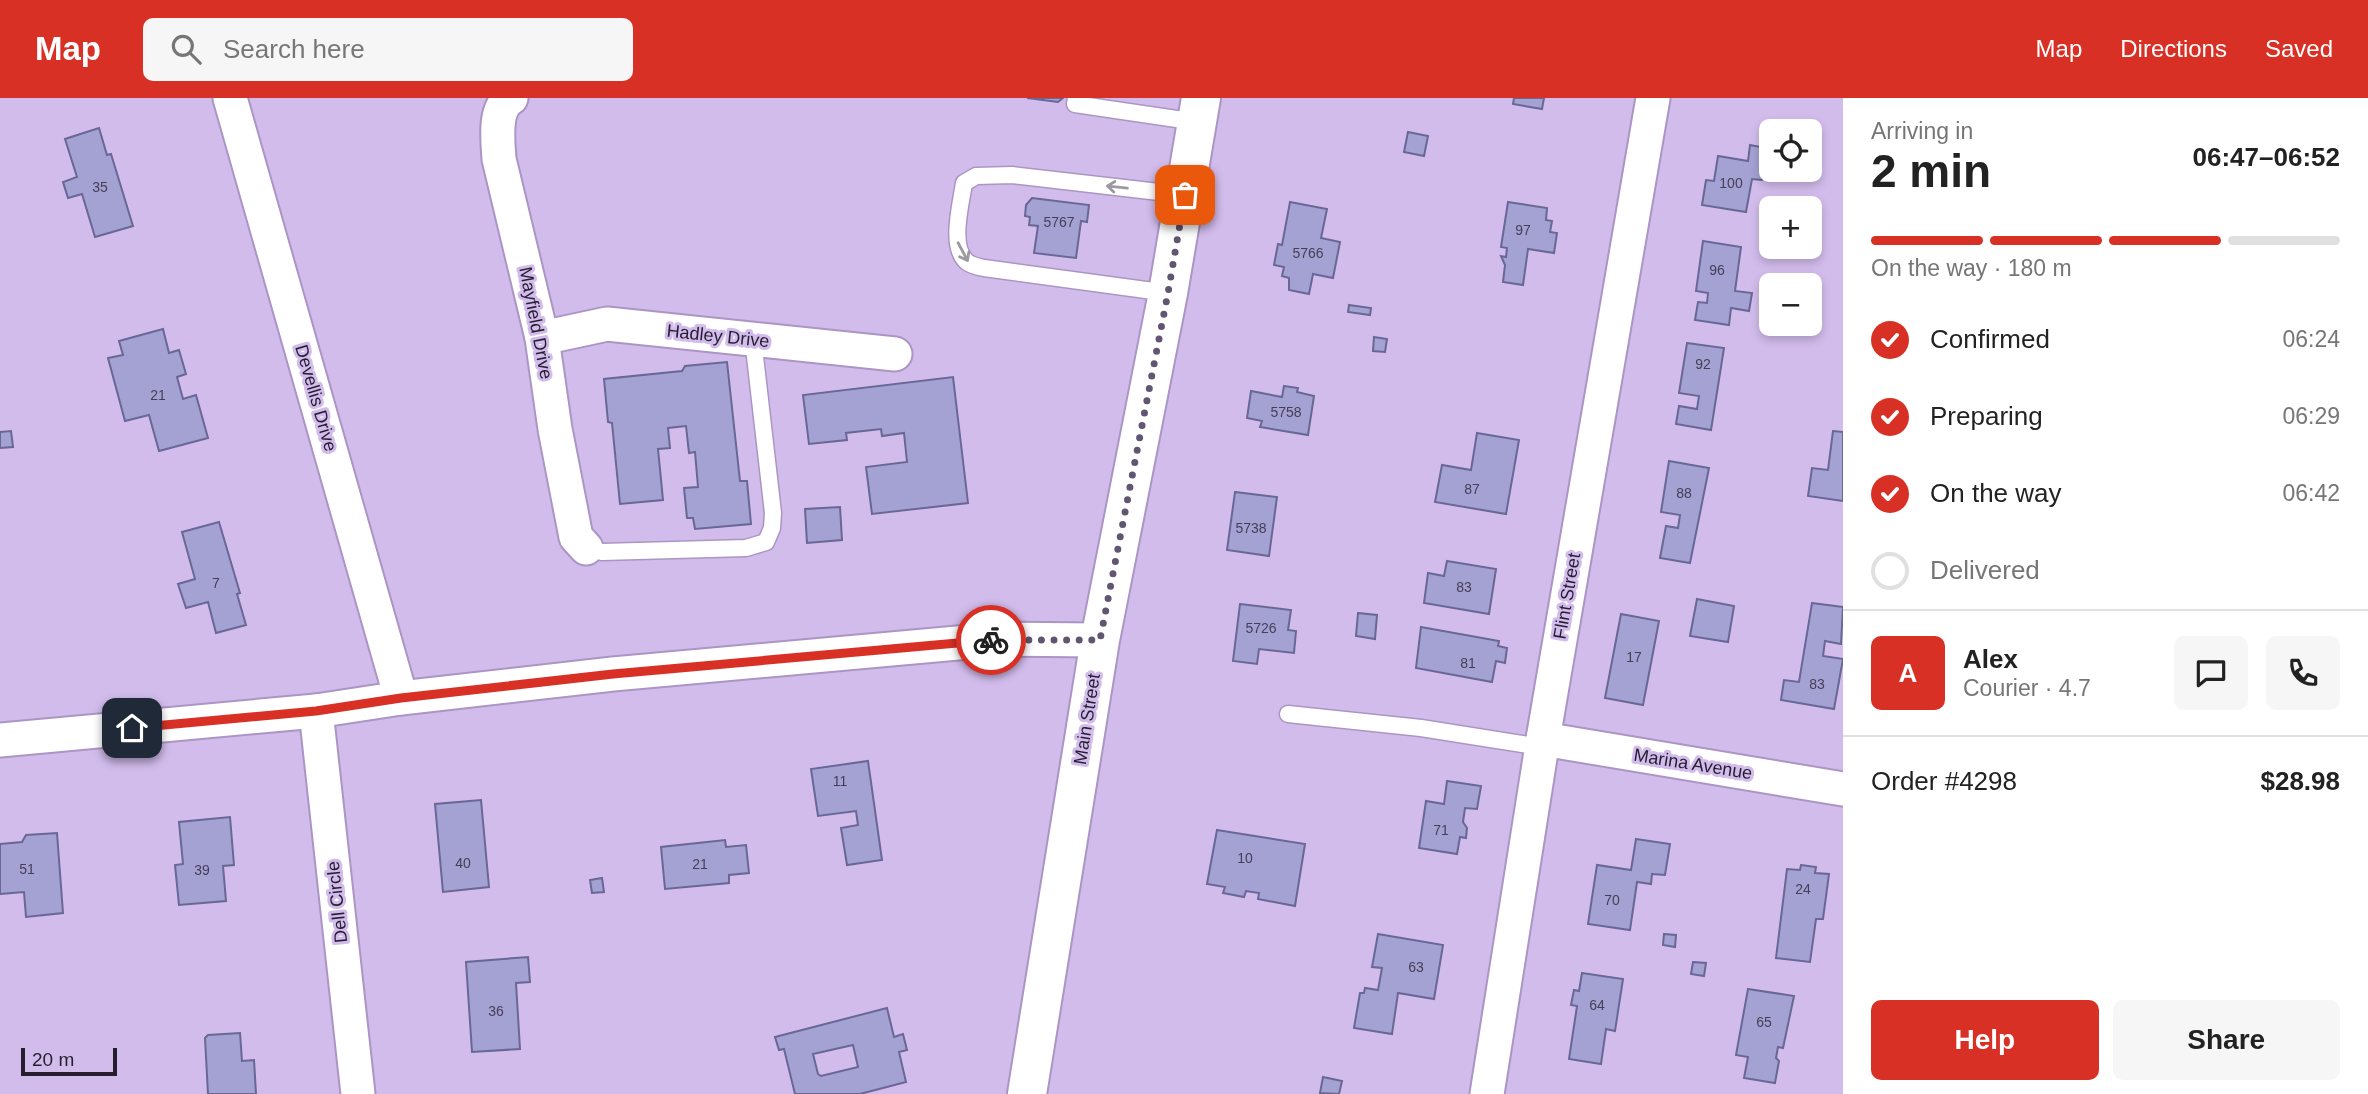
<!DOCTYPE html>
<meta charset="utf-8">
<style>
body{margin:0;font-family:Arial,sans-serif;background:#f6f6f6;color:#222;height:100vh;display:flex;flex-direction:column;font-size:26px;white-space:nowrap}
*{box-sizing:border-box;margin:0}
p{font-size:23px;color:#767676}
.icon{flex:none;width:38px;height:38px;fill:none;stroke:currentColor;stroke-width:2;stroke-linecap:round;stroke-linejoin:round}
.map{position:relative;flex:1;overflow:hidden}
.sheet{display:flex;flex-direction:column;background:#fff;width:525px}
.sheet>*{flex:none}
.controls{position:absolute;left:1759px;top:21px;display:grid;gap:14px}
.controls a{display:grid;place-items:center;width:63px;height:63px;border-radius:10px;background:#fff;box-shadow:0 4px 10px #0003;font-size:35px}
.scale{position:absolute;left:21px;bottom:18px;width:96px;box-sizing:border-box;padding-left:7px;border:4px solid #261d2f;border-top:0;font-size:19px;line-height:24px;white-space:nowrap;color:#261d2f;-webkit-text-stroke:5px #d2bcec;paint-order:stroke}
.pin{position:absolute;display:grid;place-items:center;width:60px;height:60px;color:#fff;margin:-30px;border-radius:14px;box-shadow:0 4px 10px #0006}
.courier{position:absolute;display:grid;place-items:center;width:70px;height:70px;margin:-35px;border:5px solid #d93025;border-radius:50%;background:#fff;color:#222;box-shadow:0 2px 9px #0007}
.summary em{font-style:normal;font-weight:800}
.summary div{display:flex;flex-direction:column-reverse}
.summary{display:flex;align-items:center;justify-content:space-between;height:119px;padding:0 28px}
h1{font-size:46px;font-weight:800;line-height:52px}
.bar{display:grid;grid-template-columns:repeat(4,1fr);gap:10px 7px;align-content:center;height:84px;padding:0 28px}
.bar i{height:9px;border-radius:5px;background:#e0e0e0}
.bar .current{background:#d93025}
.bar p{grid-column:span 4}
.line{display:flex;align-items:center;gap:18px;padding:0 28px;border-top:2px solid #e0e0e0}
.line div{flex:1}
.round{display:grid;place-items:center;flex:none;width:74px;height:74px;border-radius:10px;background:#f6f6f6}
ol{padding:0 28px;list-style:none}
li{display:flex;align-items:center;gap:21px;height:77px}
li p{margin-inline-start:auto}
li .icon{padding:7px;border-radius:50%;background:#d93025;color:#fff;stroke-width:4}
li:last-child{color:#767676}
li i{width:38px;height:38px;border:4px solid #e0e0e0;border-radius:50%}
.action{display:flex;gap:14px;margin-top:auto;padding:14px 28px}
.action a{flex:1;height:80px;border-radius:10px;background:#d93025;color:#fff;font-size:28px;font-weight:800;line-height:80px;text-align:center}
.action a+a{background:#f6f6f6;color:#222}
header{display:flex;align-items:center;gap:42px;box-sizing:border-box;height:98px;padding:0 35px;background:#d93025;color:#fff}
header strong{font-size:33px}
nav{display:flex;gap:38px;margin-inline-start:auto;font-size:24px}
.search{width:490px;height:63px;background:#f6f6f6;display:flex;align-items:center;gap:18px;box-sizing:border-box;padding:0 24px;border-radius:10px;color:#767676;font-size:26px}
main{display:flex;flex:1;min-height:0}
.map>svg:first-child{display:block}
.building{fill:#a4a2d3;stroke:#696795;stroke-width:2;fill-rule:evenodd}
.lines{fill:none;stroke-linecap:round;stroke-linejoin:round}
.service-casing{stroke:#ab95c4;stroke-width:19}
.minor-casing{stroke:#ab95c4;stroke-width:37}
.secondary-casing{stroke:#ab95c4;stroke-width:42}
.service{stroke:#fff;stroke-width:16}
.minor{stroke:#fff;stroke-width:33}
.secondary{stroke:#fff;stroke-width:38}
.oneway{stroke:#9d99a1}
.done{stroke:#625571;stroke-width:7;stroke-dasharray:0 12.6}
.route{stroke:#d93025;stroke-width:9}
.labels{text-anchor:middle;stroke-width:6;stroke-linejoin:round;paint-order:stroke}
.number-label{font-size:14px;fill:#463e58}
.street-label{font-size:18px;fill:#261d2f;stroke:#d2bcec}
</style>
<header>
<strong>Map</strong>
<div class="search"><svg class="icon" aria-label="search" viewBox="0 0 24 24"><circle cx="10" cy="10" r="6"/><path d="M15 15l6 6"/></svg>Search here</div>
<nav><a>Map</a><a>Directions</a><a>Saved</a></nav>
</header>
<main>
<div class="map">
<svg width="1843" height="996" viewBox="0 0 1843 996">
<rect width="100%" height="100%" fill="#d2bcec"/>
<g class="building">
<path d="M1027,0h36l-5,4z"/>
<path d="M1514,0h30l-2,11 -29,-5z"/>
<path d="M99,30l8,27 4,-1 22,72 -38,11 -13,-43 -14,4 -5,-16 14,-5 -12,-38z"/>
<path d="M1408,34l20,4 -4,20 -20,-4z"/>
<path d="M1750,47l21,4v17l-6,-1 -3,15 -10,-1 -6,33 -44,-7 4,-25 8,1 4,-25 30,5z"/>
<path d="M1032,100l57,7 -2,17 -6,-1 -5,37 -42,-5 4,-27 -9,-1 1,-8 -5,-1 1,-11z"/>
<path d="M1290,104l37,7 -6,29 19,4 -7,36 -20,-4 -4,20 -20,-4v-12l-7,-2 2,-9 -10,-2 4,-21 4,1z"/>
<path d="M1508,104l39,6 -1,12 6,1 -2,11 7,1 -3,20 -26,-4 -5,36 -20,-3 2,-17 -4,-9 5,1 1,-9 -6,-1z"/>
<path d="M1703,143l38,6 -6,44 17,2 -3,18 -18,-3 -2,17 -34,-5 3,-18 9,1 1,-10 -12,-2z"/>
<path d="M1349,207l22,3 -1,7 -22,-3z"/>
<path d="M163,231l6,24 10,-3 7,24 -9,3 6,22 13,-4 12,43 -49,13 -10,-36 -24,6 -17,-63 15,-3 -4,-14z"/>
<path d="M1374,239l13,2 -2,13 -12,-1z"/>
<path d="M1687,245l37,5 -13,82 -35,-6 3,-18 18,3 2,-13 -20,-3z"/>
<path d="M727,264l13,119h7l4,43 -56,5 -2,-11h-6l-3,-30 14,-1 -3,-35 -6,1 -3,-27 -18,2 2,20 -12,1 5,51 -43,4 -8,-81 -4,-1 -4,-43 78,-8 3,-5z"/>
<path d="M953,279l15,126 -96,11 -6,-47 41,-5 -3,-29 -22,3 -1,-7 -35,4 1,7 -38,4 -6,-49z"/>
<path d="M1284,288l14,2 -1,4 17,4 -6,39 -48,-8 2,-6 -15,-3 4,-27 31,6z"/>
<path d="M11,333l2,16 -13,1v-16z"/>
<path d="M1833,333l10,1v69l-35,-5 4,-28 16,2z"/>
<path d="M1477,335l42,7 -13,74 -71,-12 7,-37 29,5z"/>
<path d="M1669,363l40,7 -19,95 -30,-5 6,-32 12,2 2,-13 -19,-3z"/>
<path d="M1235,394l42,5 -8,59 -42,-6z"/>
<path d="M840,409l2,33 -35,3 -2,-34z"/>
<path d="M219,424l21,71 -3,1 9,31 -30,8 -8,-31 -22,6 -8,-24 17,-5 -13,-47z"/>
<path d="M1447,463l49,8 -7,45 -65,-11 4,-30 16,3z"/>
<path d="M1697,501l37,7 -6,36 -38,-6z"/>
<path d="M1812,505l31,4 -2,37 -16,-3 -2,15 20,3 -9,50 -53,-9 3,-20 15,2z"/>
<path d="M1240,506l51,6 -3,20 8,1 -2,22 -35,-4 -2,15 -24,-3z"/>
<path d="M1358,515l19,2 -2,24 -19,-3z"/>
<path d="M1621,516l38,7 -16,84 -38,-7z"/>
<path d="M1421,529l78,14 -1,5 9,2 -2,15 -9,-2 -4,21 -76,-14z"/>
<path d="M868,663l14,99 -35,5 -6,-37 17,-3 -2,-14 -38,5 -7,-47z"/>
<path d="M1447,683l34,5 -4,23 -12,-1 -2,14 4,6 -1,10 -6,-1 -3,17 -38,-6 7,-47 18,3z"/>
<path d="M481,702l8,87 -46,5 -8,-88z"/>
<path d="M230,719l4,48 -11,1 3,35 -47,4 -4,-40 8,-1 -4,-42z"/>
<path d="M1217,732l88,14 -10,62 -37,-7 1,-6 -13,-2 -2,6 -21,-4 2,-6 -18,-3z"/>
<path d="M57,735l6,80 -37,4 -2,-25 -24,2v-50l22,-2 4,-7z"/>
<path d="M1636,741l34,5 -5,31 -13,-1 -1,10 -14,-2 -7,48 -42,-6 9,-59 34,5z"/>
<path d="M725,742l1,7 20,-2 3,28 -20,2v8l-64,6 -4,-42z"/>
<path d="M1801,767l15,2 -1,6 14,1 -6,45h-7l-6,43 -34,-4 11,-89 13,1z"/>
<path d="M602,780l2,14 -12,1 -2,-13z"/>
<path d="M1378,836l65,11 -9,54 -36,-6 -6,41 -38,-6 6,-35h4l1,-5 13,2 4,-22 -10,-1z"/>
<path d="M1664,836l12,1 -1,12 -12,-2z"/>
<path d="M528,859l2,25 -14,1 4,66 -48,3 -6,-90z"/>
<path d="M1693,864l13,1 -2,13 -13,-2z"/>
<path d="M1582,875l41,6 -8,52 -9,-2 -5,35 -32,-5 8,-53 -6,-1 3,-15 5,1z"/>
<path d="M1748,891l46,7 -11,52 -5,-1 -2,11 3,3 -4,22 -31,-5 4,-21 -12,-2z"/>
<path d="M887,910l7,29 9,-3 4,16 -8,2 7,30 -46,12h-65l-11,-45 -5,1 -4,-13zM853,947l5,22 -37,9 -3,-2 -5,-20z"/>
<path d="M240,935l2,28 12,-1 2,34h-48l-3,-56 3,-3z"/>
<path d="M1323,979l19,4 -3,13 -19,-1z"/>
</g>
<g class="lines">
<g class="service-casing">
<g id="service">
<path d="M1076,0l-1,6 122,18"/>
<path d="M1168,195l-184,-25c-5,-1 -13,-3 -17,-6 -18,-15 -6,-58 -3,-79l12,-7 36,-1 173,20"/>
<path d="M586,450l16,4 144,-4 20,-6 6,-14 1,-15 -20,-174"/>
<path d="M1288,616l133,14 120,19"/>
</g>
</g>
<g class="minor-casing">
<g id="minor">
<path d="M230,0l171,600"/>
<path d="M511,0c-18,11 -13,43 -12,61l43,179 13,91 21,108 10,11"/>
<path d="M542,240l65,-14 288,30"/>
<path d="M316,613l42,383"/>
<path d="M1543,641l300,50"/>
<path d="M0,642l316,-29 85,-13 212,-24 389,-35 98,1"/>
<path d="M1487,996l56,-355 110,-641"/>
</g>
</g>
<g class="secondary-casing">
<path id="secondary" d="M1027,996l73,-454 68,-347 33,-195"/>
</g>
<use href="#service" class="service"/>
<use href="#minor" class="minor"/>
<use href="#secondary" class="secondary"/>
</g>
<defs><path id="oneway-shaft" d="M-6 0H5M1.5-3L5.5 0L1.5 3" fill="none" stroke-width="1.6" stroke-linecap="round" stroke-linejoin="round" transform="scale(1.75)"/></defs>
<g class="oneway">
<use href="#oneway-shaft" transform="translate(1117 89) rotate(-174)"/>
<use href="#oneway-shaft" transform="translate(963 154) rotate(62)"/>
</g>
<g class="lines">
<path class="done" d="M991,542h109l68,-347 17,-98"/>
<path class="route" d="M132,630l184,-17 85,-13 212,-24 378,-34"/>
</g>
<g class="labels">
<g class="number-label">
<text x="1731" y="90">100</text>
<text x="100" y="94">35</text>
<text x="1059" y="129">5767</text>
<text x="1523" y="137">97</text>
<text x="1308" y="160">5766</text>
<text x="1717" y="177">96</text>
<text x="1703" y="271">92</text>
<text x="158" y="302">21</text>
<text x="1286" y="319">5758</text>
<text x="1472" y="396">87</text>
<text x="1684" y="400">88</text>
<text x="1251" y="435">5738</text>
<text x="216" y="490">7</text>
<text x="1464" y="494">83</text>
<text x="1261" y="535">5726</text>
<text x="1634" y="564">17</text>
<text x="1468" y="570">81</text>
<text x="1817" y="591">83</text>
<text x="840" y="688">11</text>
<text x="1441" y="737">71</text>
<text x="1245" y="765">10</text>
<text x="463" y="770">40</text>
<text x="700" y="771">21</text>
<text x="27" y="776">51</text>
<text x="202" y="777">39</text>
<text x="1803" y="796">24</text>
<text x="1612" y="807">70</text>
<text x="1416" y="874">63</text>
<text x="1597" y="912">64</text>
<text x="496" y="918">36</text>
<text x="1764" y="929">65</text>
</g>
<g class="street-label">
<text transform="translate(536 225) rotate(79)" y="6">Mayfield Drive</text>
<text transform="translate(718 238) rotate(6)" y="6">Hadley Drive</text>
<text transform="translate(316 300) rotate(74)" y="6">Devellis Drive</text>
<text transform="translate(1567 498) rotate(-80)" y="6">Flint Street</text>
<text transform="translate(1087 621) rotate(-81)" y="6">Main Street</text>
<text transform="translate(1693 666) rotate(9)" y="6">Marina Avenue</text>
<text transform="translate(337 804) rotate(-96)" y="6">Dell Circle</text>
</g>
</g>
</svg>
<div class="controls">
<a><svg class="icon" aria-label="locate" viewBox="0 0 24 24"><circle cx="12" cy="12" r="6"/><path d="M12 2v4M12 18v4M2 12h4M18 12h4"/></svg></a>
<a>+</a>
<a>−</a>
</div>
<div class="scale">20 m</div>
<div class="pin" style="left:1185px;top:97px;background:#ea580c"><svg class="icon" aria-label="bag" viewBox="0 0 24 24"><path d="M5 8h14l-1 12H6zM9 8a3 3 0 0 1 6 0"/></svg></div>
<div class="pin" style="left:132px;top:630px;background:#1f2937"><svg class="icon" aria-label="home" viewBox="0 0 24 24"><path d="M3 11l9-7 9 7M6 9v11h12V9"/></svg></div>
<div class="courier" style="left:991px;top:542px"><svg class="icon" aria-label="bike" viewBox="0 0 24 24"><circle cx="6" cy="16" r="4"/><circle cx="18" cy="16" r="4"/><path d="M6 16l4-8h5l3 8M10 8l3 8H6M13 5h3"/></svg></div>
</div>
<section class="sheet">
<div class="summary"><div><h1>2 min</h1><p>Arriving in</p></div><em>06:47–06:52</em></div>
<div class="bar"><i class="current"></i><i class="current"></i><i class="current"></i><i></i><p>On the way · 180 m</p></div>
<ol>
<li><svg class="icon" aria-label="check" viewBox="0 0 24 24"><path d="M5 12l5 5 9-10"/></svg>Confirmed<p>06:24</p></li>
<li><svg class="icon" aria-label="check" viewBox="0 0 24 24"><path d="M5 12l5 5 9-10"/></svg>Preparing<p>06:29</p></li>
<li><svg class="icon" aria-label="check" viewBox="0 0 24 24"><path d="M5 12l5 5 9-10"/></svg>On the way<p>06:42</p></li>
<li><i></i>Delivered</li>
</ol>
<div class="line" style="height:126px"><b class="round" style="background:#d93025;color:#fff">A</b><div><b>Alex</b><p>Courier · 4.7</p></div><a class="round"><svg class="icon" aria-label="chat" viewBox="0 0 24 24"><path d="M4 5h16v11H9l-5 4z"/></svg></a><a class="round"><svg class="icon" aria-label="phone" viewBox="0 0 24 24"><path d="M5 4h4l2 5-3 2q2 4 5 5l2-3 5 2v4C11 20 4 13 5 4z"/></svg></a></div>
<div class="line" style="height:91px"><div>Order #4298</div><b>$28.98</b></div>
<div class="action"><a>Help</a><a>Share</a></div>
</section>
</main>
